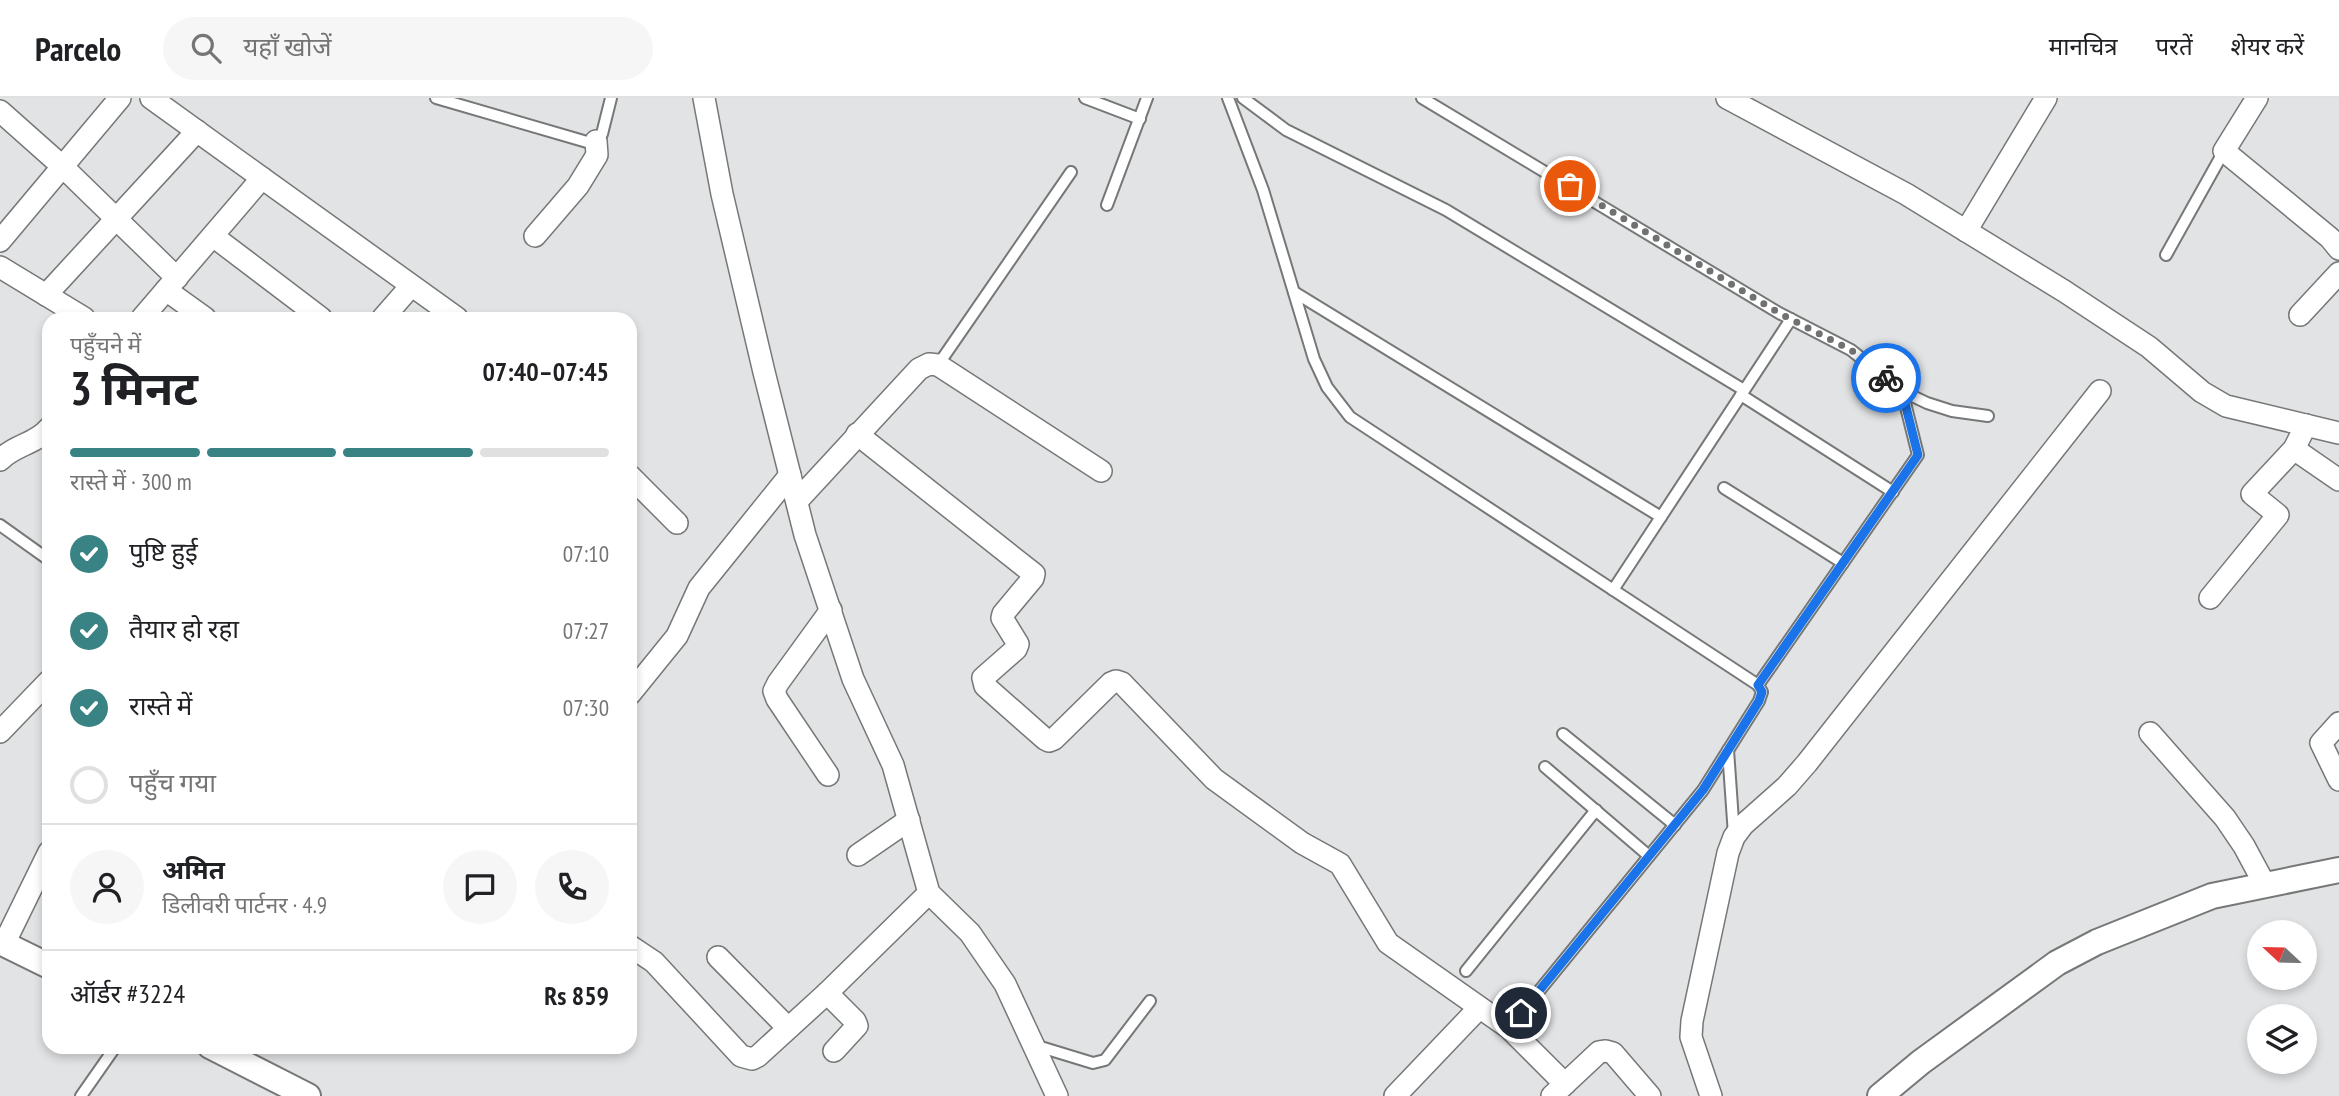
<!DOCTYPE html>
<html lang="hi">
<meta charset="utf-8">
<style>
body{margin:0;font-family:"PT Sans Narrow","Noto Sans Devanagari",sans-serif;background:#f6f6f6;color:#202124;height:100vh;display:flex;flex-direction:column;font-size:26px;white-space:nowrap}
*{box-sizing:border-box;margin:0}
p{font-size:23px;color:#757577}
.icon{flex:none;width:38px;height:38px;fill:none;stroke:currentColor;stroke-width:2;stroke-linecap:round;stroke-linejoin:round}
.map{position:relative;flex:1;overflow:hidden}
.drawer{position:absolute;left:42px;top:214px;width:595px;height:742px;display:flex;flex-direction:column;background:#fff;border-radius:21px;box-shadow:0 4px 10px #0003}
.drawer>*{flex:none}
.needle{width:46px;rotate:292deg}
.fabs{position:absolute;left:2247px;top:822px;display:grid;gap:14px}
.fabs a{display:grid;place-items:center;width:70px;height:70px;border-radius:50%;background:#fff;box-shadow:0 4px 10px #0003;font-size:35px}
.pin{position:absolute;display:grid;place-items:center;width:60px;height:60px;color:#fff;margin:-30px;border:4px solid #fff;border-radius:50%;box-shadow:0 2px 7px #0007}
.courier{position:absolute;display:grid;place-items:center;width:70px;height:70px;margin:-35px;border:5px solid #1a73e8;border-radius:50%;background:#fff;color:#222;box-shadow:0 2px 9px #0007}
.summary em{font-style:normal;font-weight:700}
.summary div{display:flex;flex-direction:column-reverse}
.summary{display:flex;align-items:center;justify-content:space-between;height:119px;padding:0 28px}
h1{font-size:46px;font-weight:700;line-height:52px}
.bar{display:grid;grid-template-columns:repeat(4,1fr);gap:10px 7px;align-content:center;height:84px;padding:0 28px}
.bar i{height:9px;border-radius:5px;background:#e0e0e0}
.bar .selected{background:#3a8384}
.bar p{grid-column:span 4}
.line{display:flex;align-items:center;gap:18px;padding:0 28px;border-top:2px solid #e0e0e0}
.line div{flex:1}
.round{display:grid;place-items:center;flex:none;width:74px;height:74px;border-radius:37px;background:#f6f6f6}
ol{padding:0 28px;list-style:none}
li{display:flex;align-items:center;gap:21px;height:77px}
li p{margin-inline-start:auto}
li .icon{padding:7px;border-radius:50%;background:#3a8384;color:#fff;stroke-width:4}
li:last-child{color:#757577}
li i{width:38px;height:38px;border:4px solid #e0e0e0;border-radius:50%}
header{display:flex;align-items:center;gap:42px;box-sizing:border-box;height:98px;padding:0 35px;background:#fff;border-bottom:2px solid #e0e0e0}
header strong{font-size:33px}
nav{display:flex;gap:38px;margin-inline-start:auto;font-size:24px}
.search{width:490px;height:63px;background:#f6f6f6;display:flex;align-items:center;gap:18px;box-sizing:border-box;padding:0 24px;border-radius:38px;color:#757577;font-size:26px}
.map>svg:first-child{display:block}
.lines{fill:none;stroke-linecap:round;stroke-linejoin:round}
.service-casing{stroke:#767777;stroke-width:14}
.minor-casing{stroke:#767777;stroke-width:24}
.tertiary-casing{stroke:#767777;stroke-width:28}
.service{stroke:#fff;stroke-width:10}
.minor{stroke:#fff;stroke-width:21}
.tertiary{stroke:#fff;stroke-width:24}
.done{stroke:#707172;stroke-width:7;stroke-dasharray:0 12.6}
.route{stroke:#1a73e8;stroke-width:9}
</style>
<header>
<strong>Parcelo</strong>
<div class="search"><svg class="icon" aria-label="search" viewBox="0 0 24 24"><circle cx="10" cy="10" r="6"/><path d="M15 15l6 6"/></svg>यहाँ खोजें</div>
<nav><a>मानचित्र</a><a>परतें</a><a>शेयर करें</a></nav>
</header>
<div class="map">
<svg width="2339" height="998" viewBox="0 0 2339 998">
<rect width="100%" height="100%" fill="#e2e3e4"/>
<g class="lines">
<g class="service-casing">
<g id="service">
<path d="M436,0l151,44 9,-1 6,-7 9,-36"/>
<path d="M1085,0l55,21"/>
<path d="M1228,0l35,92 51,169 13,28 23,30 408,268 4,7 -3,9 -56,89 -182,223"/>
<path d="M1243,0l43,32 160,80 298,180"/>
<path d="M1422,0l357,215 72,37 51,41 25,12 25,8 36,5"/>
<path d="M1107,107l40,-107"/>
<path d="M2166,157l58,-104"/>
<path d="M1294,194l367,225"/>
<path d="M938,267l133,-193"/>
<path d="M1741,297l152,97"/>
<path d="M1724,390l119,75"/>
<path d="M0,427l49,35"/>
<path d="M1613,492l178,-271"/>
<path d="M1758,587l160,-230 -16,-64"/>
<path d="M1563,636l112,91"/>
<path d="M1728,652l6,85"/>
<path d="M1545,669l104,89"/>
<path d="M1466,873l130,-161"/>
<path d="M1034,947l59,18 12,-3 45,-59"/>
<path d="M81,998l35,-50"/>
</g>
</g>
<g class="minor-casing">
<g id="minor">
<path d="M151,0l111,80"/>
<path d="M704,0l18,96 42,178 41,163 48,144 40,86 36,128 41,40 35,51 52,112"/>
<path d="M1727,0l179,96 158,97 85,56 53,45 24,14 113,27"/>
<path d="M2257,0l-33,53 106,87 9,11"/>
<path d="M0,13l63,56 114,111"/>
<path d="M1966,133l80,-133"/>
<path d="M213,138l108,82"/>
<path d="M535,138l43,-50 19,-31 -1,-14"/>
<path d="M0,143l120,-143"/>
<path d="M0,169l84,51"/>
<path d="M166,192l39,28"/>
<path d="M46,197l151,-164"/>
<path d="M2300,217l39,-42"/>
<path d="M142,220l120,-140 195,140"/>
<path d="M383,220l28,-32"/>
<path d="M857,336l177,140 -1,4 -30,36 -1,4 16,26 -2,5 -33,29 2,8 60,53 4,2 5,-2 57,-56 5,-2 6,2 92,96 88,64 38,21 48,79 121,85 56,56"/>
<path d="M2294,351l45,31"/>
<path d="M0,362c14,-15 36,-16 49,-32"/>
<path d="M630,378l47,47"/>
<path d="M797,403l122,-132 10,-5 9,1 163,106"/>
<path d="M2210,500l68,-83 -26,-21 42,-45 12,-24"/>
<path d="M630,596l47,-58 22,-48 91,-113"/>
<path d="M2339,625l-18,20 18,37"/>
<path d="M0,634l49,-51"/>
<path d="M2150,635l75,85 19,28 21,39"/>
<path d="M828,677l-51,-76 -3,-8 4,-8 53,-73"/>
<path d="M858,757l51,-35"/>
<path d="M4,846l45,-92"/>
<path d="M630,848l24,16 87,94 11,3 6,-3 69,-63 102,-100"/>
<path d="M718,859l70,71"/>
<path d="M827,895l28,28 2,5 -23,25"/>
<path d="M1395,998l84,-88"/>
<path d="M1552,998l47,-44 7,-1 7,2 37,43"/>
<path d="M1711,998l-20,-59 1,-16 36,-168 6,-16 9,-12 44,-39 20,-23 293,-372"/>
</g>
</g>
<g class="tertiary-casing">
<g id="tertiary">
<path d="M0,844l49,24"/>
<path d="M210,948l98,50"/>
<path d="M1880,998l41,-34 136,-99 40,-21 115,-46 127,-26"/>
</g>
</g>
<use href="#service" class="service"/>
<use href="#minor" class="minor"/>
<use href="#tertiary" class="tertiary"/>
</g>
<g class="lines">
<path class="done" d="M1570,88l209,127 72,37 35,28"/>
<path class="route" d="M1521,915l182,-223 56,-89 3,-9 -4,-7 160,-230 -16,-64 -16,-13"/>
</g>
</svg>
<div class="fabs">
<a><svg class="needle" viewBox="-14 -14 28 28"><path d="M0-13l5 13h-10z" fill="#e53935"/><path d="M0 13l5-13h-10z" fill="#757577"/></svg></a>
<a><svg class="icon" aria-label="layers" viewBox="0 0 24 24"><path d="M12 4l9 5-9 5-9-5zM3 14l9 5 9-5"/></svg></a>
</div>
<div class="pin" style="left:1570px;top:88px;background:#ea580c"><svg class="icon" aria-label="bag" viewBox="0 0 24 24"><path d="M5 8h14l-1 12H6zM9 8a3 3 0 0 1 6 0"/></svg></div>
<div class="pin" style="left:1521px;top:915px;background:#1f2937"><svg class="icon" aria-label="home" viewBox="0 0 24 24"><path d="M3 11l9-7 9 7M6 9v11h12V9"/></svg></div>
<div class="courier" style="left:1886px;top:280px"><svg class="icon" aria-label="bike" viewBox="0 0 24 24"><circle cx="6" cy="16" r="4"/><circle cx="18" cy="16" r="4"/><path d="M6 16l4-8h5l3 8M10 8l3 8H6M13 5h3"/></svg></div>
<section class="drawer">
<div class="summary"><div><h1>3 मिनट</h1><p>पहुँचने में</p></div><em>07:40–07:45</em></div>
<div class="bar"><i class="selected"></i><i class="selected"></i><i class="selected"></i><i></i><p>रास्ते में · 300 m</p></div>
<ol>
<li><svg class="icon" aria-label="check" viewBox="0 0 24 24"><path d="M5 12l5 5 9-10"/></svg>पुष्टि हुई<p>07:10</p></li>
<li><svg class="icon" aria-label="check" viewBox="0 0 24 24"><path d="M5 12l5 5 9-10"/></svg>तैयार हो रहा<p>07:27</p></li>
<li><svg class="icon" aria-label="check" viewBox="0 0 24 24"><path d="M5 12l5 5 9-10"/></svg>रास्ते में<p>07:30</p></li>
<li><i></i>पहुँच गया</li>
</ol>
<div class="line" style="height:126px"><a class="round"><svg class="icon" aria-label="person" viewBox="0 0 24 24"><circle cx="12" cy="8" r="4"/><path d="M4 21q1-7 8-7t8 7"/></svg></a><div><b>अमित</b><p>डिलीवरी पार्टनर · 4.9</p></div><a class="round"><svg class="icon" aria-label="chat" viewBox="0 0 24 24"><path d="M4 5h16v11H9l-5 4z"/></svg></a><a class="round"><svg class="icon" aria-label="phone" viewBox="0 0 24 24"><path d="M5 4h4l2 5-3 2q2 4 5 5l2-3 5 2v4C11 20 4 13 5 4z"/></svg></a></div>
<div class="line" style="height:91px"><div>ऑर्डर #3224</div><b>Rs 859</b></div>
</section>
</div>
